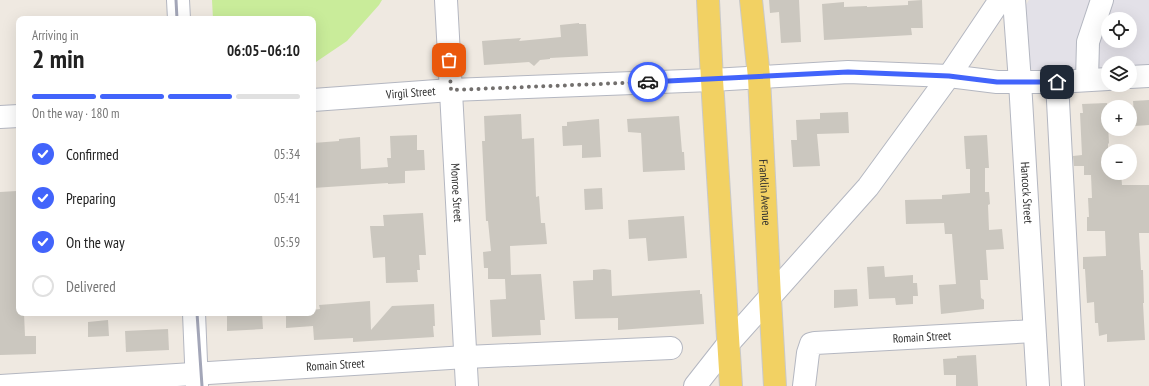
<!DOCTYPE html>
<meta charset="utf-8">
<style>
body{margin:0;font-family:"PT Sans Narrow",sans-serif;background:#f2f2f2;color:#222;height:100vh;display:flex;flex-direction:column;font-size:15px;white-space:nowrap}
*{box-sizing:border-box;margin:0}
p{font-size:13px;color:#767676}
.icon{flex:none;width:22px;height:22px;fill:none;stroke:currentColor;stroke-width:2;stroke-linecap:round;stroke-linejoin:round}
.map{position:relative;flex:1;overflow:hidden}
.panel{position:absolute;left:16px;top:16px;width:300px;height:300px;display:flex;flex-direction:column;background:#fff;border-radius:8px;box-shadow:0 4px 16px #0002}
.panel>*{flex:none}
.fabs{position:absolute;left:1101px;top:12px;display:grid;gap:8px}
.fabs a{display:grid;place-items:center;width:36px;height:36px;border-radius:50%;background:#fff;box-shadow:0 4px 16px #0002;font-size:20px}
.pin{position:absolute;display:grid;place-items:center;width:34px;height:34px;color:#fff;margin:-17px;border-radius:8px;box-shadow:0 2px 6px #0006}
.courier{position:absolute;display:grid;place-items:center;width:40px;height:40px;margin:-20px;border:3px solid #4264fb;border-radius:50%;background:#fff;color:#222;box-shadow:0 1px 5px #0007}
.headline em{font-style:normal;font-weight:700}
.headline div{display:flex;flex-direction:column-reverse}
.headline{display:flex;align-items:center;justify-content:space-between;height:68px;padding:0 16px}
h1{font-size:26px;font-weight:700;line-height:30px}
.bar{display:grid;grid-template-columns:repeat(4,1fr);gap:6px 4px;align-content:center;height:48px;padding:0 16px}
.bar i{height:5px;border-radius:3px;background:#e0e0e0}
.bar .active{background:#4264fb}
.bar p{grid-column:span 4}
ol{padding:0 16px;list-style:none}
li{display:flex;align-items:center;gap:12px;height:44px}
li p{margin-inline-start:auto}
li .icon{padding:4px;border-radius:50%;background:#4264fb;color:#fff;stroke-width:4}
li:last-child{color:#767676}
li i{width:22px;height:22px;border:2px solid #e0e0e0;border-radius:50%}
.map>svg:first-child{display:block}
.industrial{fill:#e3e1e8;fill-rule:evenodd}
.pitch{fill:#c9ec9a}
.building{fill:#cbc7bf}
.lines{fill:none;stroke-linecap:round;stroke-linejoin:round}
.minor-casing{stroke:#b4b7c1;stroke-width:24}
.major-casing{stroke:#c9c9c9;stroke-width:24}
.minor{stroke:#fff;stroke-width:22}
.major{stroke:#f2d163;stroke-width:22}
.rail{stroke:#a3a6b8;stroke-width:3}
.done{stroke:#726f6d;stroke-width:4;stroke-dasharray:0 7.2}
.route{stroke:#4264fb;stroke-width:5}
.labels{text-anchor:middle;stroke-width:3.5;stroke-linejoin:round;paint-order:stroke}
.street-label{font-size:12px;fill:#2e2e2e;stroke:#fff}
</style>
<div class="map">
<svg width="1149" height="386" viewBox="0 0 1149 386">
<rect width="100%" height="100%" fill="#efe9e1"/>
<path class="industrial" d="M1029,0h120v67l-19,1v-5h-22v6l-66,4 -15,-5 -5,-57zM1108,19h22v22h-22z"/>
<path class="pitch" d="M212,0h170l-3,5 -32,36 -34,23v-45h-100z"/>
<g class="building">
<path d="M769,0h30l2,42 -20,1 -2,-31 -9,1z"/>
<path d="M922,0l1,28h-12l1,7 -88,5 -2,-36 22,-2v5l23,-1v1l41,-2v-4z"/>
<path d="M579,23v1h7l2,32 -38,2v1l-10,1 -6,6 -5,-4 -45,3 -2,-24 39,-3 -2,3 42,-4 -1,-12z"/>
<path d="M1149,100v25l-14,1 -2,-25z"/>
<path d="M1107,103l2,40 -1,1v29h13l1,12h27v48h-10l2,37h2l1,33h-1l2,37 -38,2v-8l-8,2 -1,-13h-3l-1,-21 -7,1 -2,-34h-2v-12l23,-1 -1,-25h-18v-14h2l-1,-19h4l-1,-23h-7v-9h-10l-1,-10 9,-1 -2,-42h3l-1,-9z"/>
<path d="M848,112l1,21 -32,1 3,32 -27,1 -2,-27h6l-1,-20 24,-1v-6z"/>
<path d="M521,114l1,25 12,-1 2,59 3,-1 2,27h4l2,21 -37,2 1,29 30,-1 4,46h-5l1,15 -49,2 -2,-37 16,-1 -1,-20h-17v-11h-4l-1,-16 8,-1 -3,-30h-2l-4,-80h3l-1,-25z"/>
<path d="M679,116l3,36h2l1,18 -42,2 -2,-39 -13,-1 -1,-13z"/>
<path d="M599,119l2,38 -19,1v-13l-19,1 -1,-20h5v-4z"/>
<path d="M417,135v15h7l1,20 -20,1v12l-17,1v-1l-75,5v-45l26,-2v-2l21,-2 1,32 27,-2 -1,-9h4l-1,-22z"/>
<path d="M987,135l2,33h-4v24h4l1,12 -2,1 1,25 13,-1 2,20 -18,1 2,30h-8l1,18 3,2v9l-43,5 -2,-29 17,-1 -4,-50h-7l-1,-11 -38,1 -1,-24 37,-1v-4l28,-2v-24h-4l-2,-33z"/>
<path d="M602,188l1,21 -18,1 -1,-21z"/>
<path d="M17,191v26l2,-1v54h-2l2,43h5l1,23h11v18l-36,1v-163z"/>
<path d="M423,213l3,42h-7l1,15h-3l1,12 -32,1 -1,-26 -12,1 -3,-32h14l-1,-11z"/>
<path d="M684,216l3,42 -39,3 -2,-23 -17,1 -1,-19z"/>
<path d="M884,266l1,11 28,-2v8h4l1,13h-5v8l-17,1 -1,-7 -26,1 -2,-32z"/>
<path d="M604,269l7,1 1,26 88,-6v4h2l2,30 -86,6v-12l-43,1 -2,-38 20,-1v-10z"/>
<path d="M857,289l1,17 -24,2v-18z"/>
<path d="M370,301l1,29 21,-24 42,-2 1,22h-2l1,11 -81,5v-4l-39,2 -1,-14 -27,2v-15h27v-3l7,-1 -1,-4z"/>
<path d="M227,313h35l1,16 -36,2z"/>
<path d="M108,320l1,16 -21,1v-15z"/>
<path d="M168,329l1,21 -43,2 -1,-21z"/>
<path d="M976,355l2,31h-22v-11h-12l-1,-16 14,-1v-2z"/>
</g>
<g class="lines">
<g class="minor-casing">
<g id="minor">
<path d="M178,0l1,19"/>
<path id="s1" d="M446,0l21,386"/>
<path id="s2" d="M1014,0l6,82 18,304"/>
<path d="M1130,77l19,-1"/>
<path d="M1087,80l1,-38 14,-42"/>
<path d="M1057,82l16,304"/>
<path id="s3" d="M313,100l138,-10 261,-10 136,-8 101,4 48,6h60l51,-3"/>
<path d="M0,117l19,-1"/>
<path d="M194,313l3,73"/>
<path id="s4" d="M0,386l466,-29 205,-9"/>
<path d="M695,386l33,-42 140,-157 81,-111 51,-76"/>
<path id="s5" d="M804,386l4,-33 3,-9 4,-1 219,-12"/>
</g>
</g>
<g class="major-casing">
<g id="major">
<path d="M708,0l4,80 19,306"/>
<path id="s6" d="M751,0l8,77 11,221 5,88"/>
</g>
</g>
<use href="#minor" class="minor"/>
<use href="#major" class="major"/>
<g class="rail">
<path d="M176,0l1,19"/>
<path d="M197,313l5,73"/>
</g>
</g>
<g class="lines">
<path class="done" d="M449,60l2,30 197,-8"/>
<path class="route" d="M648,82l200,-10 101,4 48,6h60"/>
</g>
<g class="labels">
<g class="street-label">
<text dy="4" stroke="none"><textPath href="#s3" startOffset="98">Virgil Street</textPath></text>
<text dy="4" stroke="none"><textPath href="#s1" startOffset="193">Monroe Street</textPath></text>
<text dy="4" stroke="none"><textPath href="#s6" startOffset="193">Franklin Avenue</textPath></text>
<text dy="4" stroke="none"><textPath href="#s2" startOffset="193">Hancock Street</textPath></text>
<text dy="4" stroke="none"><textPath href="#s5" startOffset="154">Romain Street</textPath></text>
<text dy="4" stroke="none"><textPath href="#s4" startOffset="336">Romain Street</textPath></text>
</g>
</g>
</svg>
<div class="fabs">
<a><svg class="icon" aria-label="locate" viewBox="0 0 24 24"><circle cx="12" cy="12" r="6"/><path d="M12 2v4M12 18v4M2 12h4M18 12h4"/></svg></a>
<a><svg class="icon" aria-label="layers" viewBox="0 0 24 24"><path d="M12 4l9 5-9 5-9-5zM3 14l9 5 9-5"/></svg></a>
<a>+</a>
<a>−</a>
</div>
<div class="pin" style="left:449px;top:60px;background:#ea580c"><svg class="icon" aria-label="bag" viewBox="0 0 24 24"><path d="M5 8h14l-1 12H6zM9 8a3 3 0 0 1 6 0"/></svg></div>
<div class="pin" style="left:1057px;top:82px;background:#1f2937"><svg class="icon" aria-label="home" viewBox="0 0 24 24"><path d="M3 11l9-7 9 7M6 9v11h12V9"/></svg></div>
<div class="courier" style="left:648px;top:82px"><svg class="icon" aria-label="car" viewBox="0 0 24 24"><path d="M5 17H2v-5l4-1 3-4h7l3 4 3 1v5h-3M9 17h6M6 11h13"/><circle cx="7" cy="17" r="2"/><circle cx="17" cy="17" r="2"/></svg></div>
<section class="panel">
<div class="headline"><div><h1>2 min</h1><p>Arriving in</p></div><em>06:05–06:10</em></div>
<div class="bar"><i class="active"></i><i class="active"></i><i class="active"></i><i></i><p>On the way · 180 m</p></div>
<ol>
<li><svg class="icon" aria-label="check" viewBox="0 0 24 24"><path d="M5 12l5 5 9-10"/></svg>Confirmed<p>05:34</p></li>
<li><svg class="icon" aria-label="check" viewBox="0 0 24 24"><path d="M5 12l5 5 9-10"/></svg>Preparing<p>05:41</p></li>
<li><svg class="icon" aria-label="check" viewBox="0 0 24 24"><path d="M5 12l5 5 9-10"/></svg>On the way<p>05:59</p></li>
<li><i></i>Delivered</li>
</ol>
</section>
</div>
